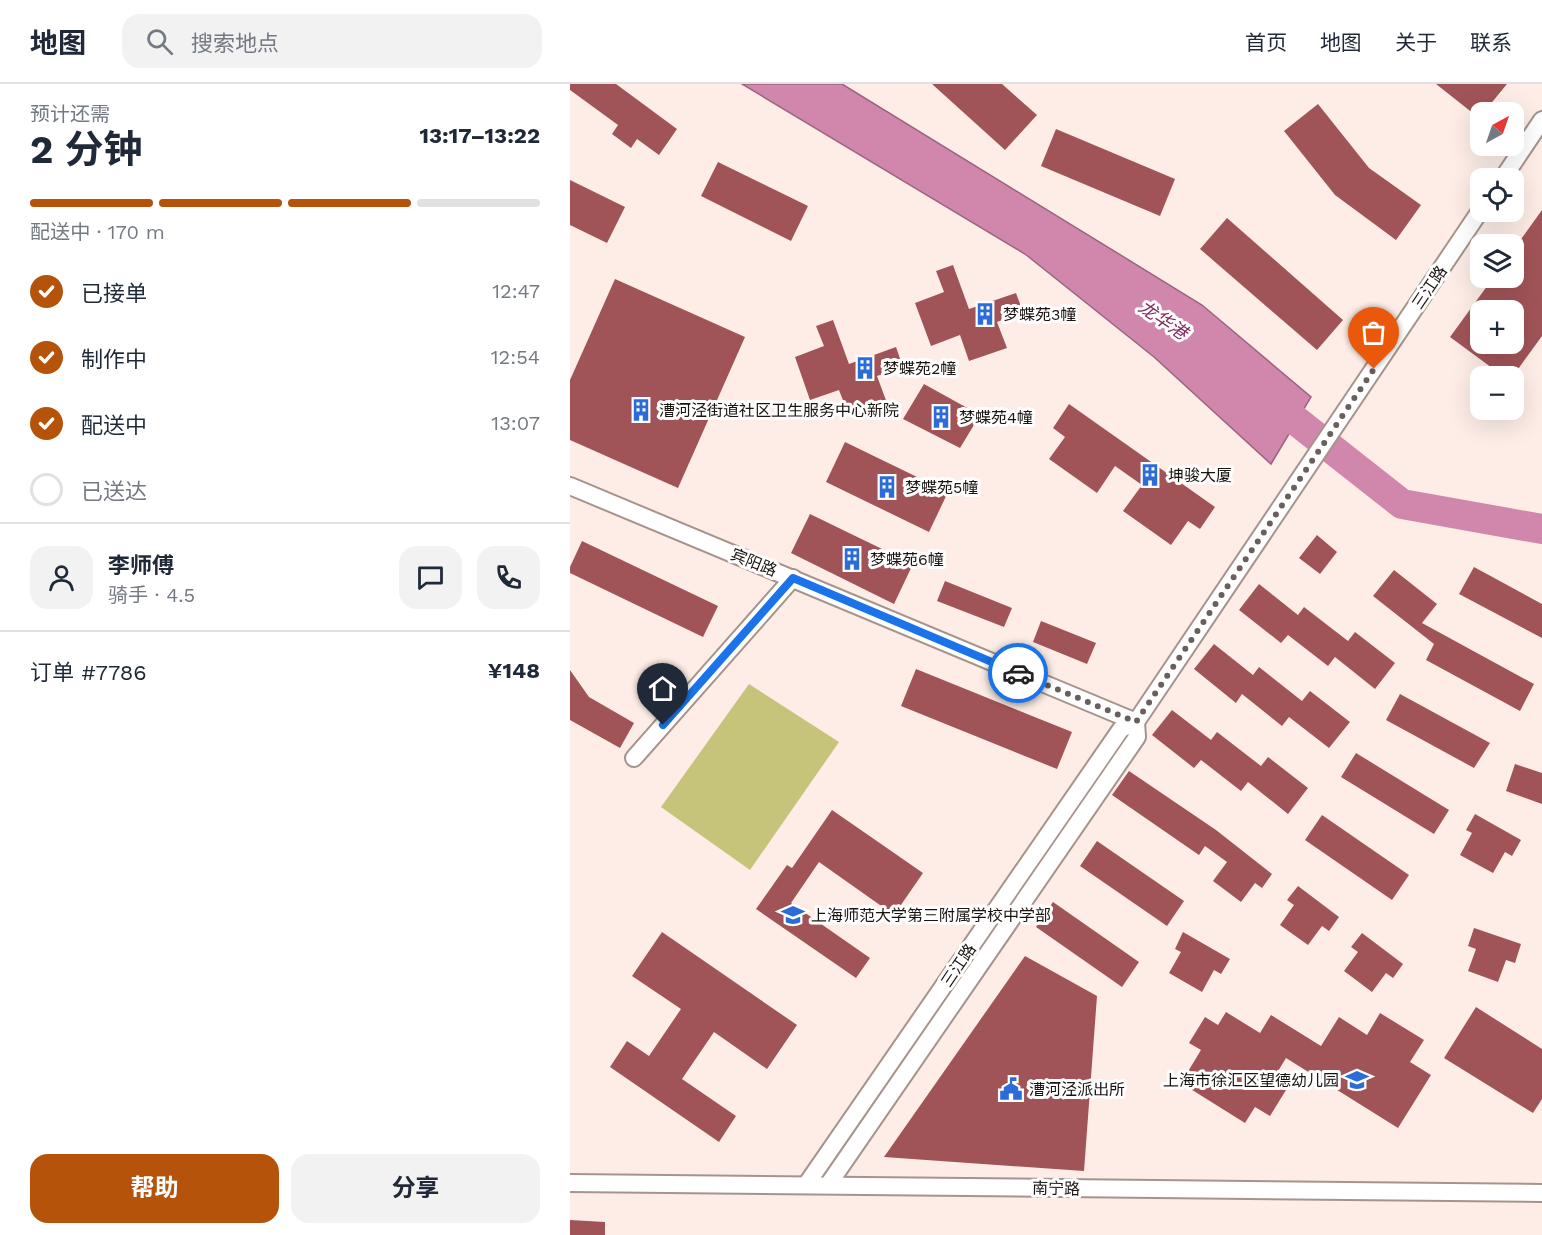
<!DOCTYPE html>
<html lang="zh">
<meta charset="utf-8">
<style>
body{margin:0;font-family:"Work Sans","Noto Sans SC",sans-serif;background:#f2f2f3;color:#1f2937;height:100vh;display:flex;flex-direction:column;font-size:22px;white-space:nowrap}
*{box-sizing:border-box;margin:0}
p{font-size:20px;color:#747a83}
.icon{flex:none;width:33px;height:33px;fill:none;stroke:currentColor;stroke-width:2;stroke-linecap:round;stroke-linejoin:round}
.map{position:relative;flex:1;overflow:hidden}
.side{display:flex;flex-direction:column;background:#fff;width:570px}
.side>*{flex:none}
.needle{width:39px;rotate:40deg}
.tools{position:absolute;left:900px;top:18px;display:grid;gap:12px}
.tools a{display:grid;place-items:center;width:54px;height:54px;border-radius:12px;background:#fff;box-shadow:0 6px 24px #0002;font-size:30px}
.pin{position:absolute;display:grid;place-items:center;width:51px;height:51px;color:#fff;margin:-62px -26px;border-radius:50% 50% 50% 0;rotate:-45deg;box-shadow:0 0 6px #0007}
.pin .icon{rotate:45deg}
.courier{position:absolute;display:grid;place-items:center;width:60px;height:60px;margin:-30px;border:4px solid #1a73e8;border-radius:50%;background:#fff;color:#222;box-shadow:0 2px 8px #0007}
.summary em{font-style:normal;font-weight:700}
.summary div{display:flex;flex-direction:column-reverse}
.summary{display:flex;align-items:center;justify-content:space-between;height:102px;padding:0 30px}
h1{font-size:39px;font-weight:700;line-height:45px}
.bar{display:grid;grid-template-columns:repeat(4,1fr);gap:9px 6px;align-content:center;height:72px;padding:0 30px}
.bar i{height:8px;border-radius:4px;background:#e0e1e3}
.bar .selected{background:#b45309}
.bar p{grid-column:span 4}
.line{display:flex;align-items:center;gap:15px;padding:0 30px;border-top:2px solid #e0e1e3}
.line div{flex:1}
.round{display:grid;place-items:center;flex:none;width:63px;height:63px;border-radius:18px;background:#f2f2f3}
ol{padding:0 30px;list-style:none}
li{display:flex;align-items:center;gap:18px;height:66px}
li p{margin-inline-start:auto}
li .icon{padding:6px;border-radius:50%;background:#b45309;color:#fff;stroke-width:4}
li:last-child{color:#747a83}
li i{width:33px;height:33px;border:3px solid #e0e1e3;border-radius:50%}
.button{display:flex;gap:12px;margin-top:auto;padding:12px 30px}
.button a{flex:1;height:69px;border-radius:18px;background:#b45309;color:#fff;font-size:24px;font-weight:700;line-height:69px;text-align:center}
.button a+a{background:#f2f2f3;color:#1f2937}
header{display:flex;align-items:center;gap:36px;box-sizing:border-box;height:84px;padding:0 30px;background:#fff;border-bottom:2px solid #e0e1e3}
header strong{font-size:28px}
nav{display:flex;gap:33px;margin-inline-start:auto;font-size:21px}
.search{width:420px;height:54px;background:#f2f2f3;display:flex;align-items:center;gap:15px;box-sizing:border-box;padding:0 21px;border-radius:18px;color:#747a83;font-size:22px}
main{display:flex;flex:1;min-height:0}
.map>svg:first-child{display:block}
.green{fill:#c6c37b}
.water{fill:#d187ac;stroke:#9a647e;stroke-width:1.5}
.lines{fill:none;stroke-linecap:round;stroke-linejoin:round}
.river{stroke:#d187ac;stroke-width:30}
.building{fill:#a15458;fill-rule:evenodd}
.street-casing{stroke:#a6948c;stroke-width:20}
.street{stroke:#fff;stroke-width:16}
.done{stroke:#69605c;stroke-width:6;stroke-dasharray:0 10.8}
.route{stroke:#1a73e8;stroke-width:8}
.labels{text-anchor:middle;stroke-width:6;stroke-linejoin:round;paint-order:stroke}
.street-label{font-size:16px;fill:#1a1411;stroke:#fefefe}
.poi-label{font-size:16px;fill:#1a1411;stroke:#fefefe;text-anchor:start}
.water-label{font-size:18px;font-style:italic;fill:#812a5c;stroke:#fefefe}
</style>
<header>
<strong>地图</strong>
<div class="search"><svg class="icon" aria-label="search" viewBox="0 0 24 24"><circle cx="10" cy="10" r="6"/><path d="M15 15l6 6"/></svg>搜索地点</div>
<nav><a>首页</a><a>地图</a><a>关于</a><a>联系</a></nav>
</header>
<main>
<section class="side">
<div class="summary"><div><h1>2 分钟</h1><p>预计还需</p></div><em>13:17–13:22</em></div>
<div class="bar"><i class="selected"></i><i class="selected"></i><i class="selected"></i><i></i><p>配送中 · 170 m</p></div>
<ol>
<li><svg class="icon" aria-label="check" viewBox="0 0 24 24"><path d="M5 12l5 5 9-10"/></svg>已接单<p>12:47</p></li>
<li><svg class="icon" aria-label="check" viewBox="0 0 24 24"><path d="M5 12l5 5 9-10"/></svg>制作中<p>12:54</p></li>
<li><svg class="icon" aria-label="check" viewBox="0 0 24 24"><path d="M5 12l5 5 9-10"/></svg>配送中<p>13:07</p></li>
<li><i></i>已送达</li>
</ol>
<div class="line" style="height:108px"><a class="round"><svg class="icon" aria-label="person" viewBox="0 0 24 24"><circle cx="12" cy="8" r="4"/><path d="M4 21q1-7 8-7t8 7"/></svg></a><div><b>李师傅</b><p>骑手 · 4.5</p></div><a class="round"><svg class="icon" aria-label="chat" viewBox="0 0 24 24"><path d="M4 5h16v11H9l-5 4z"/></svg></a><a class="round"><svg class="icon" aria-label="phone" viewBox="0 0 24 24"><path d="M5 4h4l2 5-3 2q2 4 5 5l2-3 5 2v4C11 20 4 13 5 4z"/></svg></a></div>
<div class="line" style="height:78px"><div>订单 #7786</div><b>¥148</b></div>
<div class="button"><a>帮助</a><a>分享</a></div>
</section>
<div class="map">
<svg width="972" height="1151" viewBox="0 0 972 1151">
<rect width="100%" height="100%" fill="#fdede6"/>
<path class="green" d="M179,600l90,58 -89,128 -89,-63z"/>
<path class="water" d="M172,0h100l360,221 109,92 -40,67 -117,-107 -129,-103z"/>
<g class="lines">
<path class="river" d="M696,313l136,107 140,25"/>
</g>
<g class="building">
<path d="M0,0h46l61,45 -18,26 -22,-16 -6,9 -19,-14 6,-9 -48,-35z"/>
<path d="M362,0h70l35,31 -32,35z"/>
<path d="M866,0h71l-23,28h-4l-1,6z"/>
<path d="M748,20l51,64 52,37 -25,35 -61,-45 -51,-64z"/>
<path d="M486,45l119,50 -15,37 -119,-50z"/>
<path d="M148,78l90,44 -17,35 -90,-45z"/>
<path d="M0,96l55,27 -18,36 -37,-18z"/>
<path d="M972,126v126l-29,40h-10l-53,-39 43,-59h21v-29zM910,226h34v34h-34z"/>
<path d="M657,134l116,102 -26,30 -117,-101z"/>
<path d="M383,181l16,44 47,-16 7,19 -26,10 10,26 -38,13 -9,-26 -29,11 -16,-43 29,-11 -8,-21z"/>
<path d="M45,195l130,58 -67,151 -108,-48v-60z"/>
<path d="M263,236l16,44 47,-17 7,20 -26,9 10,27 -38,13 -10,-26 -29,10 -15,-43 29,-11 -8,-20z"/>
<path d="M354,300l56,31 -20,33 -57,-29z"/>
<path d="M499,320l146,103 -15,22 -12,-8 -17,24 -48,-34 19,-26 -27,-19 -18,27 -48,-34 16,-22 -12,-9z"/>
<path d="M275,358l103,50 -19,40 -103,-50z"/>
<path d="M240,430l103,50 -19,40 -103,-51z"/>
<path d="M747,451l20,17 -17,22 -21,-16z"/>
<path d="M12,457l136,65 -15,31 -133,-64v-6z"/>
<path d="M904,483l68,37v34l-83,-44z"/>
<path d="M824,486l43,34 -15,19 112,61 -14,27 -94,-51 8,-16 -61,-48z"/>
<path d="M375,497l67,27 -8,19 -67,-26z"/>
<path d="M689,500l39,31 6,-8 44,34 7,-9 40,31 -20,26 -40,-32 -7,9 -40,-31 -7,8 -42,-33z"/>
<path d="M471,537l55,22 -9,21 -54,-22z"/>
<path d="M644,560l39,31 6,-8 43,34 8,-10 40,31 -21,26 -40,-31 -7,9 -40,-32 -6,9 -42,-34z"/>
<path d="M346,585l156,63 -15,37 -156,-63z"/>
<path d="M0,586l19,27 45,26 -14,25 -50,-28z"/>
<path d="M830,610l90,49 -16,25 -88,-48z"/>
<path d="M602,626l39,30 6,-8 44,34 7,-9 40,31 -20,26 -40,-32 -7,9 -40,-31 -7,8 -42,-33z"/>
<path d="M786,669l93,57 -15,24 -93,-57z"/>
<path d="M945,680l27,9v31l-36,-13z"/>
<path d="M559,687l87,59 56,44 -10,14 -7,-5 -14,19 -28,-21 14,-19 -22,-16 -6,9 -87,-60z"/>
<path d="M262,726l91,63 -29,42 -75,-53 -28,41 79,55 -14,20 -100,-69 31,-44 5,3z"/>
<path d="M905,730l46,26 -9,16 -7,-4 -12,21 -33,-18 12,-22 -6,-3z"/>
<path d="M752,731l87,60 -17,25 -87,-60z"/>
<path d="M527,757l87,60 -17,25 -87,-60z"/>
<path d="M728,802l41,31 -10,14 -7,-5 -14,19 -28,-20 14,-20 -7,-5z"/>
<path d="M483,818l86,60 -17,25 -86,-60z"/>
<path d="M904,844l47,16 -6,19 -9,-3 -8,22 -30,-11 8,-22 -8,-3z"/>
<path d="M92,848l135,93 -30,44 -53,-37 -32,47 54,37 -17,26 -109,-75 17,-26 22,15 32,-47 -49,-33z"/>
<path d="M613,848l47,27 -9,15 -7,-4 -12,22 -33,-19 12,-21 -6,-3z"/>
<path d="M792,849l41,31 -10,14 -7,-5 -14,19 -28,-21 14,-19 -7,-5z"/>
<path d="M455,872l72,40 -13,175 -200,-14z"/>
<path d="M906,923l66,42v50l-9,14 -89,-55z"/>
<path d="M656,928l34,21 11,-18 50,31 18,-29 28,18 13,-22 44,27 -14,22 21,13 -33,53 -112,-70 -14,23 14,9 -16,26 -15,-9 -10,16 -64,-40 20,-33 -12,-7 16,-26 13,8z"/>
<path d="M0,1136l35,2v13h-35z"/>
</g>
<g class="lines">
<g class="street-casing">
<g id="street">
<path d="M933,94l39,-58"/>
<path d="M0,402l566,236"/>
<path d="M64,674l159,-180"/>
<path d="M0,1099l972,10"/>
<path d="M236,1101l315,-456 15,-7 344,-511"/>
<path d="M258,1101l309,-448 -1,-15"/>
</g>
</g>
<use href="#street" class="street"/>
</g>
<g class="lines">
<path class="done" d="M448,589l118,49 238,-353"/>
<path class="route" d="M93,641l130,-147 225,95"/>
</g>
<defs>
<g id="building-bare" transform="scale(1.8)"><path d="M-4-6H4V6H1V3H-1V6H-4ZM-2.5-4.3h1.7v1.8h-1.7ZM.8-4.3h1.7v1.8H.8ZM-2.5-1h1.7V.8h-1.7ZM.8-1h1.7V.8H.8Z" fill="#2c6cd9" stroke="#fefefe" stroke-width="2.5" paint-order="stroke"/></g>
<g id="school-bare" transform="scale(1.8)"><path d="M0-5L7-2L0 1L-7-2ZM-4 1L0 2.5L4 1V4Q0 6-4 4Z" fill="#2c6cd9" stroke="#fefefe" stroke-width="2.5" paint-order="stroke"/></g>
<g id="civic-bare" transform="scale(1.8)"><path d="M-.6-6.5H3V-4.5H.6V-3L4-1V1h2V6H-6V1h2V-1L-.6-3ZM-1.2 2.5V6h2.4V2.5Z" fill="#2c6cd9" stroke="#fefefe" stroke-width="2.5" paint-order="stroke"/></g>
</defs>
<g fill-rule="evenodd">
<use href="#building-bare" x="415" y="230"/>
<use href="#building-bare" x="295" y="284"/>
<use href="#building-bare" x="71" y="326"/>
<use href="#building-bare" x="371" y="333"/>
<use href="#building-bare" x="580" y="391"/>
<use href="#building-bare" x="317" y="403"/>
<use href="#building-bare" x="282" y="475"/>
<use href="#school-bare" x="223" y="831"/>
<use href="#school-bare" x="787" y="996"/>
<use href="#civic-bare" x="441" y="1005"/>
</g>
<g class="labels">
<g class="street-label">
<text transform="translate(859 203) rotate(-56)" y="6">三江路</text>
<text transform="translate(184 478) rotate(22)" y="6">宾阳路</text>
<text transform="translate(388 881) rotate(-56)" y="6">三江路</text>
<text transform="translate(486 1104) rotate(1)" y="6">南宁路</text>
</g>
<g class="poi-label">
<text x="433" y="236">梦蝶苑3幢</text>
<text x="313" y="290">梦蝶苑2幢</text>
<text x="89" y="332">漕河泾街道社区卫生服务中心新院</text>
<text x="389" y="339">梦蝶苑4幢</text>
<text x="598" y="397">坤骏大厦</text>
<text x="335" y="409">梦蝶苑5幢</text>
<text x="300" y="481">梦蝶苑6幢</text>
<text x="241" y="837">上海师范大学第三附属学校中学部</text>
<text x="769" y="1002" text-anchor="end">上海市徐汇区望德幼儿园</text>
<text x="459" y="1011">漕河泾派出所</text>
</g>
<g class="water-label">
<text transform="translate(593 236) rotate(34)" y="6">龙华港</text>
</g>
</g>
</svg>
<div class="tools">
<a><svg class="needle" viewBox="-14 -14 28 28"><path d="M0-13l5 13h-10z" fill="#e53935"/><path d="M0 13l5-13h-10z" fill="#747a83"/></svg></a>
<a><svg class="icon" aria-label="locate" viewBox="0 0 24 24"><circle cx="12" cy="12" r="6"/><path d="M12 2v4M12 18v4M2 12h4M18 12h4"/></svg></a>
<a><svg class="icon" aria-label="layers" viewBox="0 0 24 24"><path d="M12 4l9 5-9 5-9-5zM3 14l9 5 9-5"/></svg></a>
<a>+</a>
<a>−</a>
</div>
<div class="pin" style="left:804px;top:285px;background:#ea580c"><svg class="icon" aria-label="bag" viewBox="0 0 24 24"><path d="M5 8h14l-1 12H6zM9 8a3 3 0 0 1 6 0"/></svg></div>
<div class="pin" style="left:93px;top:641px;background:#1f2937"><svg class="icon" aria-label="home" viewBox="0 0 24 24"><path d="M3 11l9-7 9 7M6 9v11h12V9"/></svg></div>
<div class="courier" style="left:448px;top:589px"><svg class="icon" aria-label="car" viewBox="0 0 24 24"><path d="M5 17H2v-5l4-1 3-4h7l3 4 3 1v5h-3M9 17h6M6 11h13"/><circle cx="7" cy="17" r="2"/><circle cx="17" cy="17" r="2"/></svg></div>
</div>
</main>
